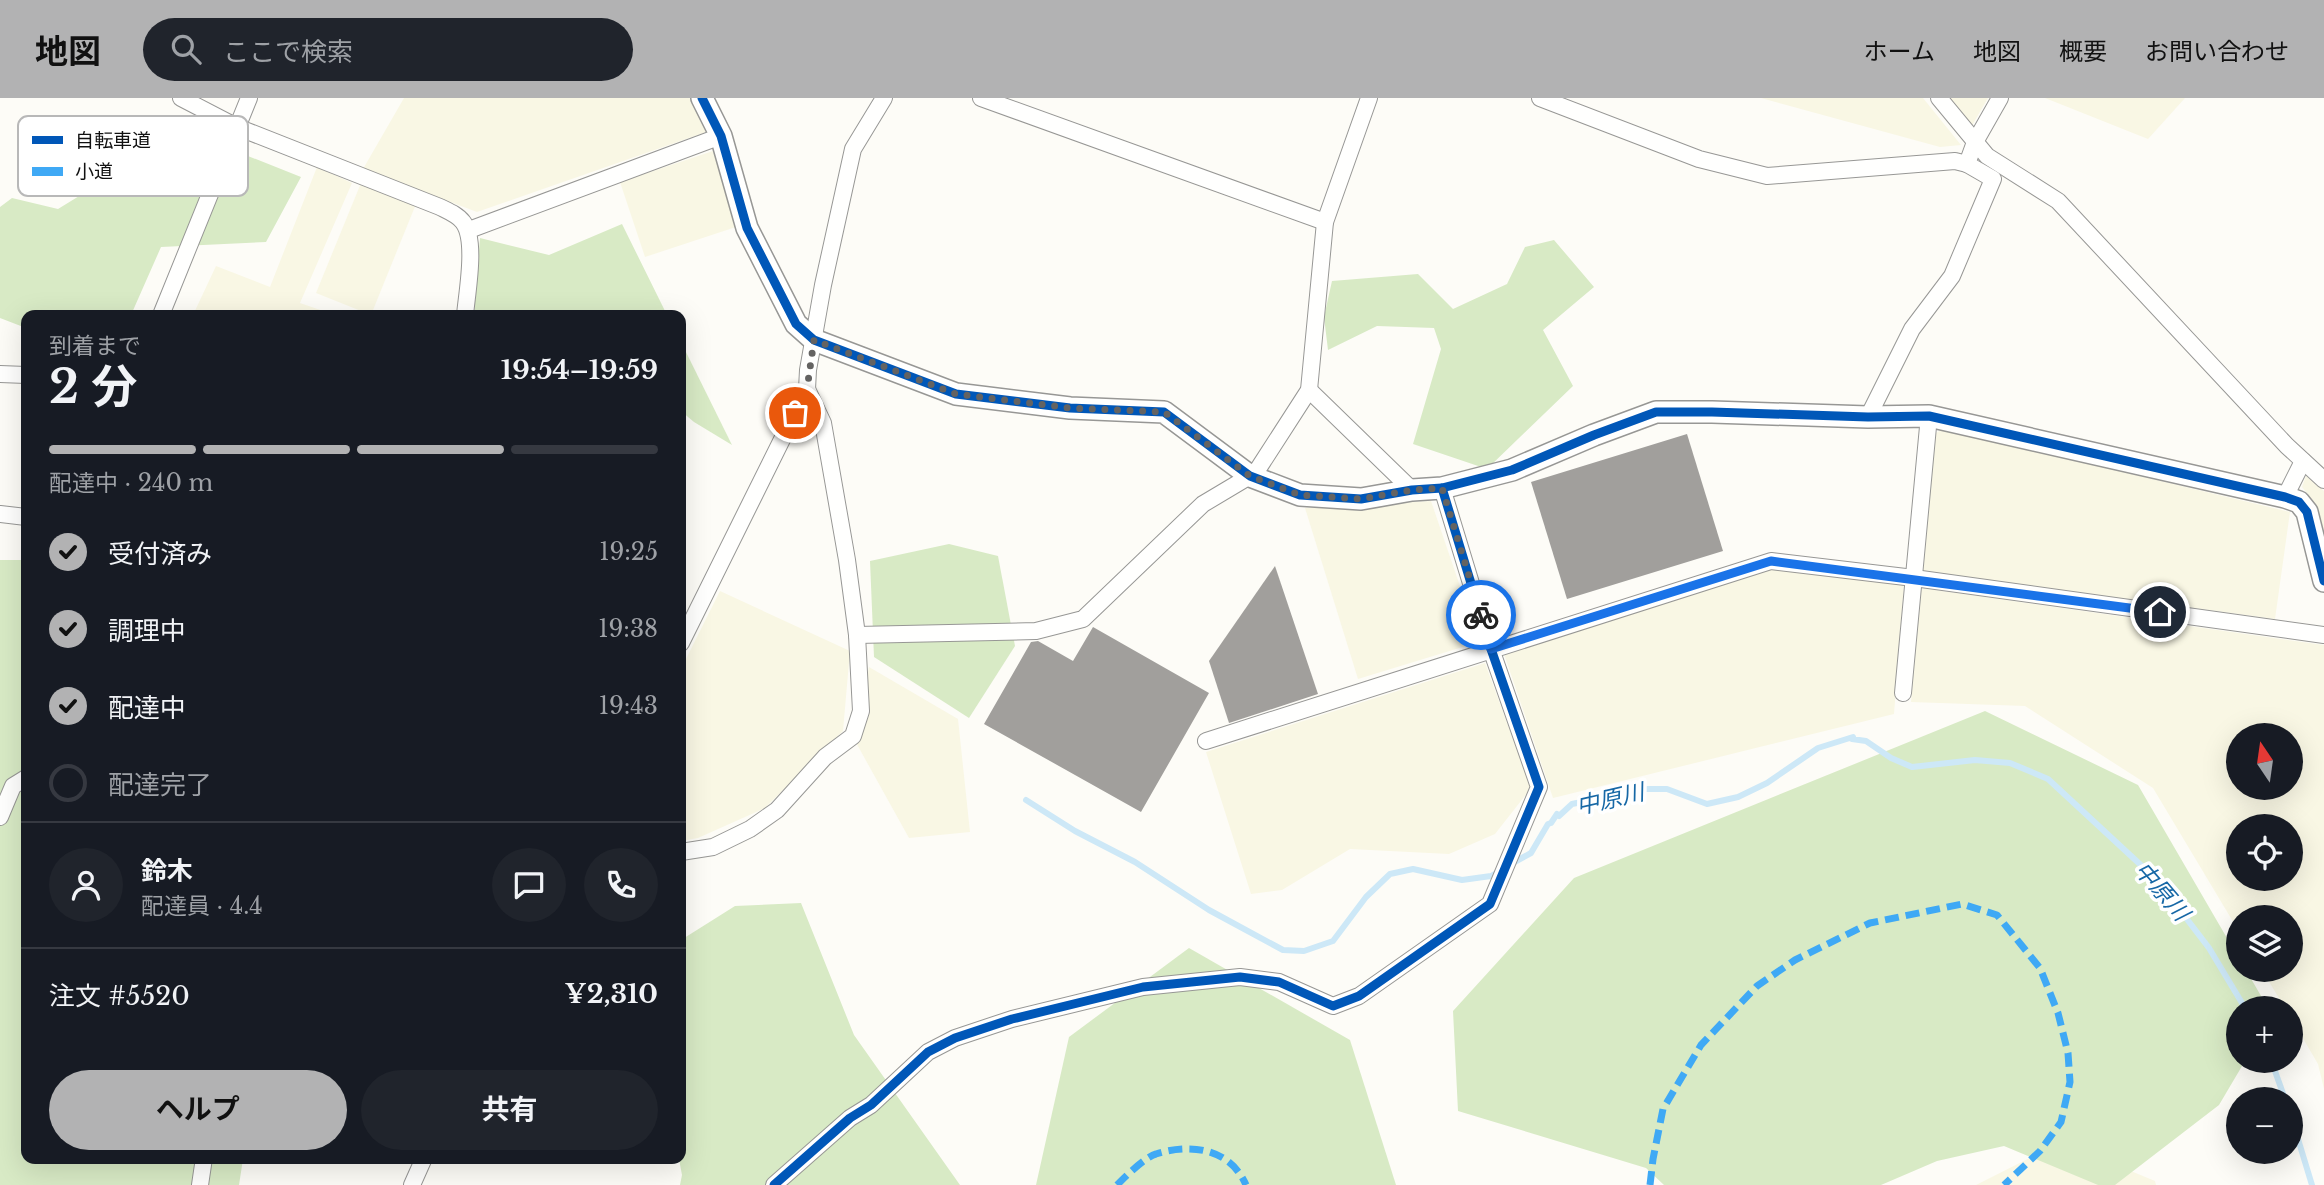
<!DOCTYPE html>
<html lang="ja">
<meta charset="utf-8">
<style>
body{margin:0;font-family:"Libre Baskerville","Noto Sans JP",serif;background:#20242c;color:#f1f3f6;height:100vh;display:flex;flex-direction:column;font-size:26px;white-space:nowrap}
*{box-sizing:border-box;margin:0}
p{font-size:23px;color:#9ea1a6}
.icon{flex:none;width:38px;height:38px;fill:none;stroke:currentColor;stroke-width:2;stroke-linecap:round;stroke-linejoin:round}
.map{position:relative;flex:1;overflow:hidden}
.details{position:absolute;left:21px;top:212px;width:665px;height:854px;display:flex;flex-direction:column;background:#171b24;border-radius:14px;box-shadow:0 7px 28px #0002}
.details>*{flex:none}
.needle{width:46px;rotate:347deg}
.controls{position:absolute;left:2226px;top:625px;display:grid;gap:14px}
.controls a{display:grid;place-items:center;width:77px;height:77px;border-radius:50%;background:#171b24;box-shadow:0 7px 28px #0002;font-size:35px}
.pin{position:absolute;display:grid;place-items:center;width:60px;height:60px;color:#fff;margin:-30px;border:4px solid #fff;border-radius:50%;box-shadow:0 2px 7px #0007}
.courier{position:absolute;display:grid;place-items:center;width:70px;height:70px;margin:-35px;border:5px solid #1a73e8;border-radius:50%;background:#fff;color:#222;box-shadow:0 2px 9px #0007}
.summary em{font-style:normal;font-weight:700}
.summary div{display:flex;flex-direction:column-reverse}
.summary{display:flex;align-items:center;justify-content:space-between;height:119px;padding:0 28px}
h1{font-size:46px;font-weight:700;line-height:52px}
.bar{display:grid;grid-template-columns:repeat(4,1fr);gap:10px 7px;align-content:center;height:84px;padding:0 28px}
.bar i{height:9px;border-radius:5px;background:#363941}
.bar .on{background:#b2b2b3}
.bar p{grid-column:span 4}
.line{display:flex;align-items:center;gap:18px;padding:0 28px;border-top:2px solid #363941}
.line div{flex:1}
.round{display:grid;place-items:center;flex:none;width:74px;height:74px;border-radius:37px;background:#20242c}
ol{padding:0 28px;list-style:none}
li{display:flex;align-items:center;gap:21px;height:77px}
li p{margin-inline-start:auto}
li .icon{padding:7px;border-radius:50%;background:#b2b2b3;color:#111;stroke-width:4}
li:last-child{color:#9ea1a6}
li i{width:38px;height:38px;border:4px solid #363941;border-radius:50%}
.cta{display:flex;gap:14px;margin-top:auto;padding:14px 28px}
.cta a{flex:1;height:80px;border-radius:42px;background:#b2b2b3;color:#111;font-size:28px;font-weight:700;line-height:80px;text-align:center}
.cta a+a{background:#20242c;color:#f1f3f6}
header{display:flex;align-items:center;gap:42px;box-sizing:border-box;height:98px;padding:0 35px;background:#b2b2b3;color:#111}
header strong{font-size:33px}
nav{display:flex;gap:38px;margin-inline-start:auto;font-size:24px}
.search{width:490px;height:63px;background:#20242c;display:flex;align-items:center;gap:18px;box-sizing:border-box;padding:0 24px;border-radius:38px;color:#9ea1a6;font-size:26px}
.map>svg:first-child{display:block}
.farmland{fill:#f9f7e4;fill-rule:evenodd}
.forest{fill:#d8eac5}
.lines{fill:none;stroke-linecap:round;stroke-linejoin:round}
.stream{stroke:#cde8f7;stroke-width:6}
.building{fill:#a19f9c}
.minor-casing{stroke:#979795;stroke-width:18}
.tertiary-casing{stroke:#979795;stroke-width:24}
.minor{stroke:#fffffe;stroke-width:16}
.tertiary{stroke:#fffffe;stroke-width:21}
.quiet{stroke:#3fa9f5;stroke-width:7;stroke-dasharray:14 7;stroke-linecap:butt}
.cycleway-casing{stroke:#fff;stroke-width:13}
.cycleway{stroke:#0057b8;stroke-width:9}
.done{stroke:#646362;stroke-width:7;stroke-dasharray:0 12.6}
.route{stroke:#1a73e8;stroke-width:9}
.labels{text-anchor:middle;stroke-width:7;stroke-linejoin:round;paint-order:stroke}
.water-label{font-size:23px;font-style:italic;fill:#1768a6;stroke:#fff}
.key{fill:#fff;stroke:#b8b8b8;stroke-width:2}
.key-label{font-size:19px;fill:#111}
</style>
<header>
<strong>地図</strong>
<div class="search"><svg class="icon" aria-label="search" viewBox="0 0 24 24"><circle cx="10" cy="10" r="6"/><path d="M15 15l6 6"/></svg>ここで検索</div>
<nav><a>ホーム</a><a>地図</a><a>概要</a><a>お問い合わせ</a></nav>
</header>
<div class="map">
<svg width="2324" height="1087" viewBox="0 0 2324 1087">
<rect width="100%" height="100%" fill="#fdfcf7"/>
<g class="farmland">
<path d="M404,0h286l19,33 -232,81 -114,-43z"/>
<path d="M1761,0h162l38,47 -21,2z"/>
<path d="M1945,0h43l-18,31z"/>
<path d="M2045,0h140l-37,41z"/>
<path d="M713,53l26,75 -94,31 -25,-75z"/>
<path d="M317,69l35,16 -52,120 35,12h-142l23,-49 54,21z"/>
<path d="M361,85l55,21 -45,111 -55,-22z"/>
<path d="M1943,331l347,83 -15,107 -354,-48 15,-138z"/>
<path d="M2306,378l18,15v49l-9,-37 -13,-16z"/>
<path d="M1431,403l48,141 -121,37 -53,-171z"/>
<path d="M1773,469l131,17 -10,130 -341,84 -49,-144z"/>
<path d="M1921,490l403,57v444l-6,-25 -27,-46v-10h-6l-23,-38h29v-53h-53v13l-85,-142 -128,-82 -114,-4zM2238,637h53v53h-53zM2238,728h53v52h-53z"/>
<path d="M720,493l130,60 -7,80 -78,77 -67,30 -17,3v-172z"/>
<path d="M1485,565l46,125 -36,46 -46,20 -99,-5 -68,41 -31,4 -45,-142z"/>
<path d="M869,569l89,52 12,113 -61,6 -55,-99z"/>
<path d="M2061,1044l94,39 1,4h-180z"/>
</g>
<g class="forest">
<path d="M185,33l116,46 -35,65 -105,5 -30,68h-105v13l-26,-10v-111l12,-9 46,11z"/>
<path d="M622,126l45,91h-193l6,-77 69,17z"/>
<path d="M1554,142l40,47 -51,43 30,56 -86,83 -74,-25 28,-95 -7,-21 -57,-2 -49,24 -4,-33 8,-36 86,-7 35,35 54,-25 18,-37z"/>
<path d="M681,244l51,103 -38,-23 -13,-11z"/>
<path d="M949,446l49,12 17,90 -46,72 -95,-61 -4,-96z"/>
<path d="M0,462h26v598l217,1 -4,26h-239z"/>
<path d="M1985,613l153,74 100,172v13h8l22,38h-30v52l7,1 -26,44 -104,80h-17l-94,-39 -67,15 -56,24h-217l-18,-17 -188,-57 -5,-100 121,-133z"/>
<path d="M801,805l53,132 106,150h-280l2,-10 -3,-16 2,-219 54,-34z"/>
<path d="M1189,850l161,92 46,145h-360l33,-148z"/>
</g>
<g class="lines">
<g class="stream">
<path d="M1026,702l49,31 60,31 74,48 74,40 21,1 29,-10 33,-44 24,-23 23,-5 49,11 29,-4 9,-5"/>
<path d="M1509,767l22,-12 17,-29 3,-1 6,-9 2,2 13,-12 72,-15h23l40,15 31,-7 29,-14 51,-35 35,-11 -1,2 14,2 25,17 21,9 63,-7 35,3 38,16 109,101 52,68 36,60"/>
<path d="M2271,962l14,39"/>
<path d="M2291,1018l21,69"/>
</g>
</g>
<g class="building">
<path d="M1687,336l36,117 -156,48 -36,-117z"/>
<path d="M1275,468l43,128 -89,29 -20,-62z"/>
<path d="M1093,529l116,66 -68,119 -157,-88 47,-82 7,-1 35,20z"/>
</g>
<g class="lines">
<g class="minor-casing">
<g id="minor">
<path d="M181,0l56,29 203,80c8,4 18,8 23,15 14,18 4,70 2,93"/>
<path d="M981,0l344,124"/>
<path d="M1540,0l159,61 68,17 188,-15 12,3"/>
<path d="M1939,0l48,58 71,45 229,245 37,34"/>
<path d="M469,132l252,-94"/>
<path d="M161,217l88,-217"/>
<path d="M0,276l26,1"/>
<path d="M1309,292l103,100"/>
<path d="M1868,319l44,-88 40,-53 41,-97 -26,-15 8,-22 25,-44"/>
<path d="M2285,399l18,-36"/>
<path d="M0,416l26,3"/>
<path d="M857,537l179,-4 47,-12 120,-115 47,-28 8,-7 51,-79 16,-168 44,-124"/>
<path d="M681,545l126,-254 1,-19 15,-85 30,-136 31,-51"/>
<path d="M1903,595l26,-277"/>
<path d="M1206,643l565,-180 143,17 410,57"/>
<path d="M0,719l13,-31 13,-8"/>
<path d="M681,754l32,-5 37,-18 27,-19 48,-53 28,-21 8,-25 -4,-76 -10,-75 -24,-137 -16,-34"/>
<path d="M200,1087l4,-27"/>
<path d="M412,1087l12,-27"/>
<path d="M774,1087l76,-67 21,-13 57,-53 27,-14 57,-19 131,-32 97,-10 39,5 54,24 26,-10 131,-92 49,-117 -48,-138 -49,-161"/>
</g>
</g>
<g class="tertiary-casing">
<path id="tertiary" d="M702,0l19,38 26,92 49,96 18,16 142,54 114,14 94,4 86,64 50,19 61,4 51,-9 30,-2 70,-18 82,-35 62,-23h56l156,5 61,-1 356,81 14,5 8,10 17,69"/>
</g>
<use href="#minor" class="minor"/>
<use href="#tertiary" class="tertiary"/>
<g class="quiet">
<path d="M1117,1087c8,-8 28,-28 39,-31 34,-11 74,-6 90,31"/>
<path d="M1650,1087l3,-26 10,-50 38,-64 56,-59 38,-26 75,-37 92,-19 35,11 43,53 18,45 10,40 2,29 -9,40 -21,29 -36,34"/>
</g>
<g class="cycleway-casing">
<g id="cycleway">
<path d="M702,0l19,38 26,92 49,96 18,16 142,54 114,14 94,4 86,64 50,19 61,4 51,-9 30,-2 70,-18 82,-35 62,-23h56l156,5 61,-1 356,81 14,5 8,10 17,69"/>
<path d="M774,1087l76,-67 21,-13 57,-53 27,-14 57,-19 131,-32 97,-10 39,5 54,24 26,-10 131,-92 49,-117 -48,-138 -49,-161"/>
</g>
</g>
<use href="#cycleway" class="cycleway"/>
</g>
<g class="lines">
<path class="done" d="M795,315l12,-24 7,-49 142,54 114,14 94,4 86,64 50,19 61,4 51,-9 30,-2 39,127"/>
<path class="route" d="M1481,517l10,34 280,-88 389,51"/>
</g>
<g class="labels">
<g class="water-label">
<text transform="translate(1610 701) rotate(-13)" y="8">中原川</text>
<text transform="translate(2162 793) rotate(49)" y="8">中原川</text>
</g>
</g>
<rect x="18" y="18" width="230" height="80" rx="10" class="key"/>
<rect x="32" y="38" width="31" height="8" fill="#0057b8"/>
<rect x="32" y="69" width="31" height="9" fill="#3fa9f5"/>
<g class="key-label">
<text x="75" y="49">自転車道</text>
<text x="75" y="80">小道</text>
</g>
</svg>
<div class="controls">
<a><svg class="needle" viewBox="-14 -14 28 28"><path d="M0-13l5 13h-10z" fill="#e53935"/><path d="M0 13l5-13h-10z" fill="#9ea1a6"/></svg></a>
<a><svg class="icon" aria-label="locate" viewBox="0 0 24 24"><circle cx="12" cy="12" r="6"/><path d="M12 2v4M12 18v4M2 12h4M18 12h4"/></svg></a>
<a><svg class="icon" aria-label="layers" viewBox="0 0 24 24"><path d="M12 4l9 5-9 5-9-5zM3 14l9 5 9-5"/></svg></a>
<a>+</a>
<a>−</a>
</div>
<div class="pin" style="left:795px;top:315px;background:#ea580c"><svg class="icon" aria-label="bag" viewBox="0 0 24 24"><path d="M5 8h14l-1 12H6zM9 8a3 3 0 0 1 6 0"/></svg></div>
<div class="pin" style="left:2160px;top:514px;background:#1f2937"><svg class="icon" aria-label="home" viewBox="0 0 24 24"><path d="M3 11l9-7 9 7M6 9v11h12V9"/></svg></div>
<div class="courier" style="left:1481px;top:517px"><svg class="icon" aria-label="bike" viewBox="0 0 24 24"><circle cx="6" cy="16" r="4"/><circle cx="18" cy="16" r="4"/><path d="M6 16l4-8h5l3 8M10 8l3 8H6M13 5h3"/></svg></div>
<section class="details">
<div class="summary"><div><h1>2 分</h1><p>到着まで</p></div><em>19:54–19:59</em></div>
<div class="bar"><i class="on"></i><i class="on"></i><i class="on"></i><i></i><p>配達中 · 240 m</p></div>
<ol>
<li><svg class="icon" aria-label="check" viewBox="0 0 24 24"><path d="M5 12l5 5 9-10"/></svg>受付済み<p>19:25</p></li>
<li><svg class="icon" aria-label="check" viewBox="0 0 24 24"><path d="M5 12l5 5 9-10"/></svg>調理中<p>19:38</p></li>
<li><svg class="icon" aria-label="check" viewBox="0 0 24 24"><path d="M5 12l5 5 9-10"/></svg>配達中<p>19:43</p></li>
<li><i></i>配達完了</li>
</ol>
<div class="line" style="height:126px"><a class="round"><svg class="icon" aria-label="person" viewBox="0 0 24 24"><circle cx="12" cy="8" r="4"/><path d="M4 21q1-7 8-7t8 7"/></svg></a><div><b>鈴木</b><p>配達員 · 4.4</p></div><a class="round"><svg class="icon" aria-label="chat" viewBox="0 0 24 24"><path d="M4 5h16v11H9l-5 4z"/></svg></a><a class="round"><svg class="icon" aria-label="phone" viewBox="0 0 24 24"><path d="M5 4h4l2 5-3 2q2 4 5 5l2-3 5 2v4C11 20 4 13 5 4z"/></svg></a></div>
<div class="line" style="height:91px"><div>注文 #5520</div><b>¥2,310</b></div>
<div class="cta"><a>ヘルプ</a><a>共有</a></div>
</section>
</div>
